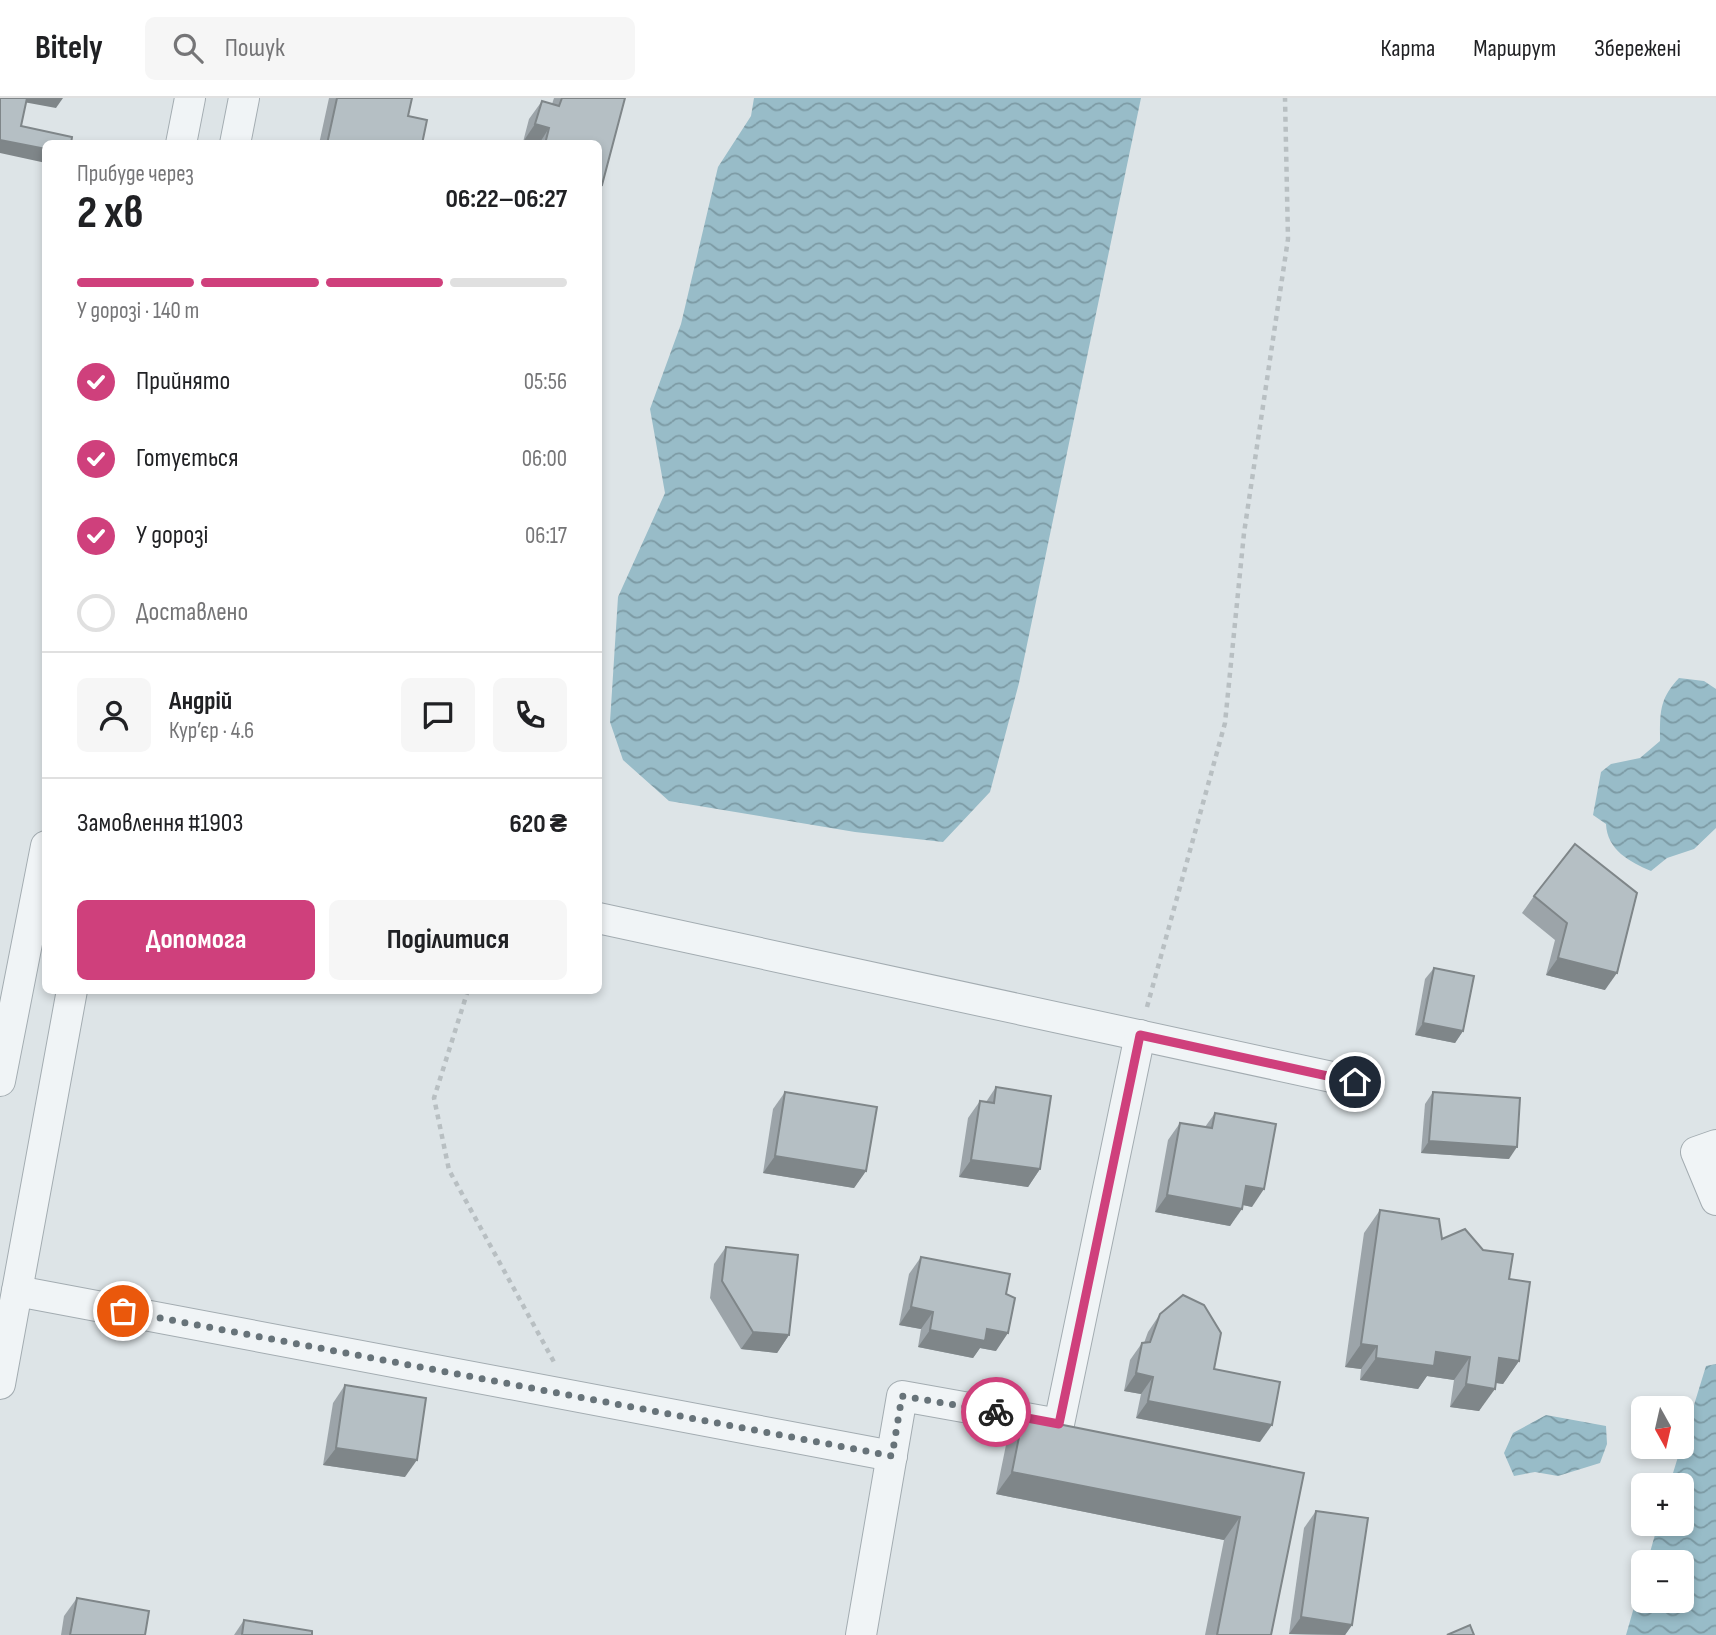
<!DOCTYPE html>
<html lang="uk">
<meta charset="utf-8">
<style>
body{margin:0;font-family:"Sofia Sans Condensed",sans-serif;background:#f6f6f6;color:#202124;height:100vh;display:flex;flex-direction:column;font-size:26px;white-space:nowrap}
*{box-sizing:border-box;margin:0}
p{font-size:23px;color:#757577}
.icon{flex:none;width:38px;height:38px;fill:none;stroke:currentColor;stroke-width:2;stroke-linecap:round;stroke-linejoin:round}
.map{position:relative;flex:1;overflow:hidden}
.sheet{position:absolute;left:42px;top:42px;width:560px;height:854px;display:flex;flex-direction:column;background:#fff;border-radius:10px;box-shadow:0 4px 10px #0003}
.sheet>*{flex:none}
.needle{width:46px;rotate:172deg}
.tools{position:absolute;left:1631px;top:1298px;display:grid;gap:14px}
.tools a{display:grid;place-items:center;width:63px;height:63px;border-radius:10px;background:#fff;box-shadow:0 4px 10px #0003;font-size:35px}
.pin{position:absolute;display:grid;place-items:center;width:60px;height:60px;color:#fff;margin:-30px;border:4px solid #fff;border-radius:50%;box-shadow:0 2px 7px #0007}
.courier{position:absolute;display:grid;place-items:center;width:70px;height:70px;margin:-35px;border:5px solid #cf407c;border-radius:50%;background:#fff;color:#222;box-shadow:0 2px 9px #0007}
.head em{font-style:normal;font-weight:700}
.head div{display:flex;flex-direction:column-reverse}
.head{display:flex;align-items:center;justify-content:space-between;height:119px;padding:0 35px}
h1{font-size:46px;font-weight:700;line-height:52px}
.bar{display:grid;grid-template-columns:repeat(4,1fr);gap:10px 7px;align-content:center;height:84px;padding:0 35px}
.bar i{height:9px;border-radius:5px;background:#e0e0e0}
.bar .selected{background:#cf407c}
.bar p{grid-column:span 4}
.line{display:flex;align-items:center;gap:18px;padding:0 35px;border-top:2px solid #e0e0e0}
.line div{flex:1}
.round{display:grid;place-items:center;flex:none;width:74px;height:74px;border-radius:10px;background:#f6f6f6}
ol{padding:0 35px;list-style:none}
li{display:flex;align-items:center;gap:21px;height:77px}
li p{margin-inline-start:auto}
li .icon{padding:7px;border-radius:50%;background:#cf407c;color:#fff;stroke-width:4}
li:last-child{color:#757577}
li i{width:38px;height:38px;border:4px solid #e0e0e0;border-radius:50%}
.button{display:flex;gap:14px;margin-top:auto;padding:14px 35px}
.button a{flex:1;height:80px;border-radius:10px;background:#cf407c;color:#fff;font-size:28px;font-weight:700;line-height:80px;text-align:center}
.button a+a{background:#f6f6f6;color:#202124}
header{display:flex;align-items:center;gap:42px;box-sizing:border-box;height:98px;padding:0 35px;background:#fff;border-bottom:2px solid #e0e0e0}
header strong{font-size:33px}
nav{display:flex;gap:38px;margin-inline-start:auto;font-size:24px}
.search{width:490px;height:63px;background:#f6f6f6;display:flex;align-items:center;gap:18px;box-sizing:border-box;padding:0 24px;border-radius:10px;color:#757577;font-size:26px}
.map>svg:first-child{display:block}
.water{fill:url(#water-waves)}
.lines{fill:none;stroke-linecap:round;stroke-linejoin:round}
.minor-casing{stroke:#a3acb1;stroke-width:32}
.path{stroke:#b8bfc2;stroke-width:4.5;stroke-dasharray:5 5;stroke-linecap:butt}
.minor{stroke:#f0f4f6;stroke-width:30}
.wall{fill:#9ca4a9}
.shaded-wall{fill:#7f8689}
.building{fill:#b5bfc4;stroke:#7f8689;stroke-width:2}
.done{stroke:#677379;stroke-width:7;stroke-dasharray:0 12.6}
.route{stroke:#cf407c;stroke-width:9}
</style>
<header>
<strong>Bitely</strong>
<div class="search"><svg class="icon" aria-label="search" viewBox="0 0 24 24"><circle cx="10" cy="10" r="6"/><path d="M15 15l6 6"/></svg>Пошук</div>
<nav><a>Карта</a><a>Маршрут</a><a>Збережені</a></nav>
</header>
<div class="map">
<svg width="1716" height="1537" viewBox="0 0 1716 1537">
<defs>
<pattern id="water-waves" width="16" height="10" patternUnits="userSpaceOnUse" patternTransform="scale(1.75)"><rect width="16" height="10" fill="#98bcc8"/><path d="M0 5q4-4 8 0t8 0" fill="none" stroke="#7c9aa4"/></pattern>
</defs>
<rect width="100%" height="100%" fill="#dde4e7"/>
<g class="water">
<path d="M754,0h387l-122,585 -29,109 -47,50 -88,-10 -186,-31 -46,-41 -13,-38 8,-125 47,-104 -15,-84 31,-85 37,-157 33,-51z"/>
<path d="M1679,580l25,3 12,8v139l-22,21 -27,9 -16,13c-21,-9 -44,-21 -45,-47l-13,-9 8,-43 10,-8 29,-6 20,-17c0,-28 -1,-42 19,-63z"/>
<path d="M1716,1266v271h-90l17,-59v25h39v-38h-35l11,-39h24v-38h-13l37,-120z"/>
<path d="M1546,1317l60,11 1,18 -7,19 -42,13 -23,-4 -21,4 -10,-23 9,-20z"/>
</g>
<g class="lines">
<g class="minor-casing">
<g id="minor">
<path d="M181,46l9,-46"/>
<path d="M235,46l9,-46"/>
<path d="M598,820l757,164"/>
<path d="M0,983l46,-235"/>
<path d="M1716,1047l-20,7 20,48"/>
<path d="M17,1193l875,165"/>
<path d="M0,1286l72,-394"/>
<path d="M861,1537l41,-239 157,28 81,-389"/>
</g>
</g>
<g class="path">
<path d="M468,892l-34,108 15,72 105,192"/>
<path d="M1147,909l78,-284 19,-190 44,-294 -3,-141"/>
</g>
<use href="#minor" class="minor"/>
</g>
<g class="wall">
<path d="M329,0h83l-4,18 14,28h-103z"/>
<path d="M554,0h71l-23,87 -4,5v-46h-69l-6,-2 6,-23 13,-18 10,3z"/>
<path d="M1575,746l30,146 -59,-15 9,-35 -33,-27 12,-17z"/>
<path d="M1434,870l29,63 -8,12 -40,-8 10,-56z"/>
<path d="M996,989l44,82 -12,18 -69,-10 9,-59 12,-17 6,1z"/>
<path d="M785,994l81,79 -12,17 -91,-15 10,-64z"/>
<path d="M1433,994l76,67 -88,-6 4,-49z"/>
<path d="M1215,1015l37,94 -9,-2 -13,21 -75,-14 13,-72 12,-17 25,4z"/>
<path d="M1380,1112l62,29 67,40 10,82 -16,23 -7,-1 -17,28 -29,-4 4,-27 -27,-4 -9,13 -58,-9 1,-11 -16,-2 19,-134z"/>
<path d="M726,1149l63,88 -12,18 -36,-4 -31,-51 4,-34z"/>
<path d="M921,1159l75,94 -16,-3 -7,10 -55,-11 3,-18 -22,-4 10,-51z"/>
<path d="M1160,1216l54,55 46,73 -124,-24 5,-24 -17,-3 6,-31 12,-17h2l4,-11z"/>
<path d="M345,1287l60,92 -82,-12 10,-62z"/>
<path d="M1023,1319l281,56 -33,162h-66l19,-95 -228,-46 11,-54z"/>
<path d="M1316,1413l36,114 -7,10 -56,-1 15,-106z"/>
<path d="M77,1500l68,37h-84l3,-19z"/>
<path d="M244,1522l68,15h-78z"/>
</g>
<g class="shaded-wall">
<path d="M8,0h55l-7,10 -49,-9z"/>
<path d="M535,26l14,4 -10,16h-10l-6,-2z"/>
<path d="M0,42l46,9v14l-46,-10z"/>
<path d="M1558,860l59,15 -12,17 -59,-15z"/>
<path d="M1423,925l40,8 -8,12 -40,-8z"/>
<path d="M1429,1043l88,6 -8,12 -88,-6z"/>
<path d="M775,1058l91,15 -12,17 -91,-15z"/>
<path d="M971,1062l69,9 -12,18 -69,-10z"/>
<path d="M1246,1088l18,3 -12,18 -18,-4z"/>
<path d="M1167,1097l75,14 -12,17 -75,-14z"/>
<path d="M911,1209l22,5 -12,17 -22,-4z"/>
<path d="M987,1231l21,4 -12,18 -16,-3 -7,10 -55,-11 12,-17z"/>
<path d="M753,1234l36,3 -12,18 -36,-4z"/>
<path d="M1361,1246l16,2 -16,23 -16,-2z"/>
<path d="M1436,1254l34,5 -16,23 -27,-4 -9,13 -58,-9 16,-22z"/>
<path d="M1499,1260l20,3 -16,23 -19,-3z"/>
<path d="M1136,1275l17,4 -12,17 -17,-3z"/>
<path d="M1466,1286l29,5 -16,22 -29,-4z"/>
<path d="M1148,1303l124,24 -12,17 -124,-24z"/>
<path d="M336,1350l81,12 -12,17 -82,-12z"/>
<path d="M1012,1374l228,45 -16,23 -228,-46z"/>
<path d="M1301,1519l51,8 -7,10 -56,-1z"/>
</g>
<g class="building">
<path d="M0,0h27l-6,28 51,11 -1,7h-25v5l-46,-9z"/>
<path d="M337,0h75l-4,18 19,4 -5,24h-95z"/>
<path d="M562,0h63l-23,87 -4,-1v-40h-53l4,-16 -14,-4 7,-23 17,5z"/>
<path d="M1575,746l62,49 -20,80 -59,-15 9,-35 -33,-27z"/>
<path d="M1434,870l40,8 -11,55 -40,-8z"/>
<path d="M996,989l55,9 -11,73 -69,-9 9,-59 14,2z"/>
<path d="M785,994l92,15 -11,64 -91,-15z"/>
<path d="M1433,994l87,6 -3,49 -88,-6z"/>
<path d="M1215,1015l61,11 -12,65 -18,-3 -4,23 -75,-14 13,-72 32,5z"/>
<path d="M1380,1112l59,9 3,20 23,-10 18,21 30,4 -4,25 21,3 -11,79 -20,-3 -4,31 -29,-5 4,-27 -34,-5 -2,14 -58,-8 1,-12 -16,-2z"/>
<path d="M726,1149l72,8 -9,80 -36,-3 -31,-51z"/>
<path d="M921,1159l89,17 -4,20 9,4 -7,35 -21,-4 -2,12 -55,-11 3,-18 -22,-5z"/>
<path d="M1183,1197l21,10 17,28 -7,36 66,13 -8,43 -124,-24 5,-24 -17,-4 6,-30 8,-1 10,-28z"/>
<path d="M345,1287l81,13 -9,62 -81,-12z"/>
<path d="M1023,1319l281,56 -33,162h-54l23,-118 -228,-45z"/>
<path d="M1316,1413l52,7 -16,107 -51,-8z"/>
<path d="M77,1500l72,13 -4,24h-75z"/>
<path d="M244,1522l68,11v4h-70z"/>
<path d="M1470,1527l4,10h-27z"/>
</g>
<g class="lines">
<path class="done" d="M123,1213l769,145 10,-60 94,16"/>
<path class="route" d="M996,1314l63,12 81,-389 215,47"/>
</g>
</svg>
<div class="tools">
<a><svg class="needle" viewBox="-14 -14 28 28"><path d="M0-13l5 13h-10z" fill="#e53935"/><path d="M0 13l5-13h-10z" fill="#757577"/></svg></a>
<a>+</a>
<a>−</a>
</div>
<div class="pin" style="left:123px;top:1213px;background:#ea580c"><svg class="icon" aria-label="bag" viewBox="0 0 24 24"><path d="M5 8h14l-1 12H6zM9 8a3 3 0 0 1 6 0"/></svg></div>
<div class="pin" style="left:1355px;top:984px;background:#1f2937"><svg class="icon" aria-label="home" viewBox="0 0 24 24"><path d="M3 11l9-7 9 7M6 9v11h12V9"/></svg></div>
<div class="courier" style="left:996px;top:1314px"><svg class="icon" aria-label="bike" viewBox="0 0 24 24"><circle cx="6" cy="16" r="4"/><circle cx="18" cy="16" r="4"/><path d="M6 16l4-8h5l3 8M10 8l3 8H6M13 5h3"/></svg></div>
<section class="sheet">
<div class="head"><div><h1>2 хв</h1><p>Прибуде через</p></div><em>06:22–06:27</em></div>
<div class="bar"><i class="selected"></i><i class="selected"></i><i class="selected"></i><i></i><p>У дорозі · 140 m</p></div>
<ol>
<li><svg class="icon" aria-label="check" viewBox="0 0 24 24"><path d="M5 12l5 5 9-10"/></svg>Прийнято<p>05:56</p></li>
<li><svg class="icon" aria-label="check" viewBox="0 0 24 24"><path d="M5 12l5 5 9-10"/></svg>Готується<p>06:00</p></li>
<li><svg class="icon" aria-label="check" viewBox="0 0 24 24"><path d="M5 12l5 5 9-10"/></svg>У дорозі<p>06:17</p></li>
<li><i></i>Доставлено</li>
</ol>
<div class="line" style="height:126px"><a class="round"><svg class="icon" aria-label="person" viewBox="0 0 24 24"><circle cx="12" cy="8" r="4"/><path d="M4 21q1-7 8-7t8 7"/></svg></a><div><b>Андрій</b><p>Кур’єр · 4.6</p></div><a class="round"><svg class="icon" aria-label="chat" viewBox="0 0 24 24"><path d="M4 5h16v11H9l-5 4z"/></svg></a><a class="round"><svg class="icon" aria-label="phone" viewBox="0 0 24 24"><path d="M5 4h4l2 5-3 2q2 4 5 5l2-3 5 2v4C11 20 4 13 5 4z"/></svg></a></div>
<div class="line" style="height:91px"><div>Замовлення #1903</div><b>620 ₴</b></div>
<div class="button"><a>Допомога</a><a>Поділитися</a></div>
</section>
</div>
